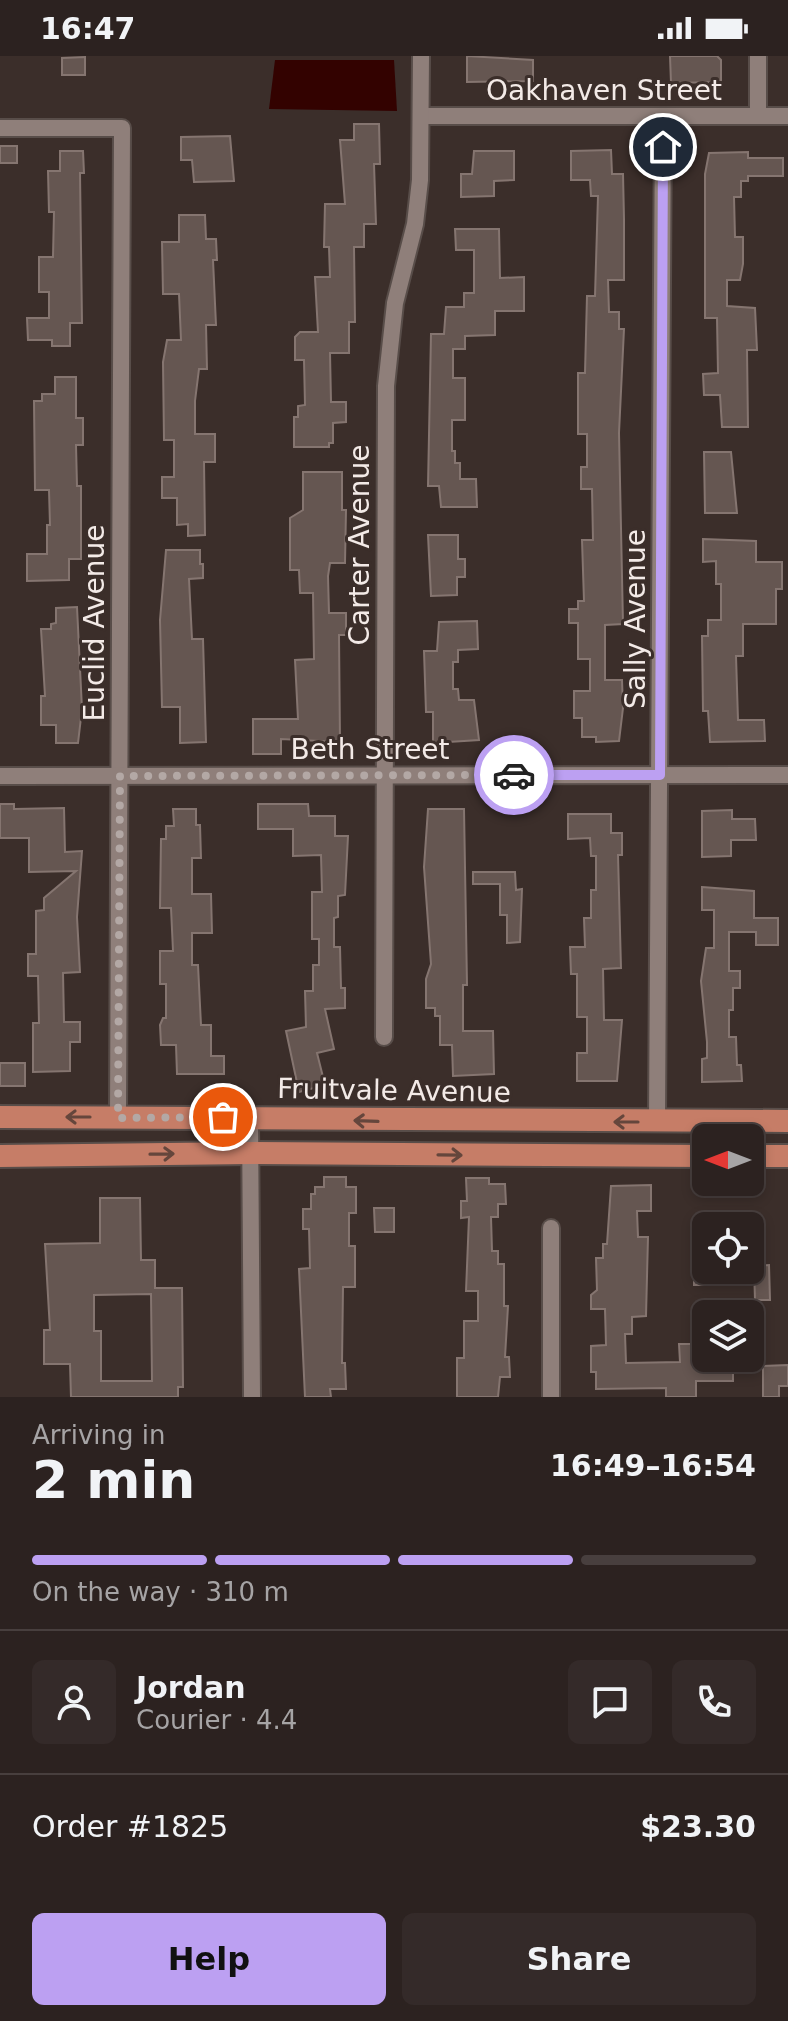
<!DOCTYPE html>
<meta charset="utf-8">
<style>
body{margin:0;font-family:"DejaVu Sans",sans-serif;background:#342a29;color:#f1f3f6;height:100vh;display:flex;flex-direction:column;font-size:30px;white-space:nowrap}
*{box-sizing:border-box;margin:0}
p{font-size:26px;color:#a6a4a5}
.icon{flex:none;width:44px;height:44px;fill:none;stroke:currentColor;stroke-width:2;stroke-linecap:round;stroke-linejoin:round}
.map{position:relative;height:1341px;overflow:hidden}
.details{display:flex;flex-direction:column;background:#2c2220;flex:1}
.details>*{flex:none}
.needle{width:52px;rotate:270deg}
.tools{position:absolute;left:692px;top:1068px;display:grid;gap:16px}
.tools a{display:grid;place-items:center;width:72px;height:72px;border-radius:12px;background:#2c2220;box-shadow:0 4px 12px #0003,0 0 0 2px #483f3e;font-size:40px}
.pin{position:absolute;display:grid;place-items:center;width:68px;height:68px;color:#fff;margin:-34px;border:4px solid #fff;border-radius:50%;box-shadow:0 2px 8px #0007}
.courier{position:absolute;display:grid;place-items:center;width:80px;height:80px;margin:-40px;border:6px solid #bca0f2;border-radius:50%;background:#fff;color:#222;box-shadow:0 2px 10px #0007}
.overview em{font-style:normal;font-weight:700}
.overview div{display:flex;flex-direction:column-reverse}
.overview{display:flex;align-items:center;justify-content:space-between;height:136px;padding:0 32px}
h1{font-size:52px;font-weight:700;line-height:60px}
.bar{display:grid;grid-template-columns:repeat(4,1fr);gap:12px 8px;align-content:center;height:96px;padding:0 32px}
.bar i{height:10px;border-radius:6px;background:#483f3e}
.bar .active{background:#bca0f2}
.bar p{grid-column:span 4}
.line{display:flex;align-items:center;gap:20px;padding:0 32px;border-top:2px solid #483f3e}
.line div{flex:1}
.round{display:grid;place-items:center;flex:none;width:84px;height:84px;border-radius:12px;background:#342a29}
.action{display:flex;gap:16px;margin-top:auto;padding:16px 32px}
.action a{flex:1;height:92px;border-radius:12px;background:#bca0f2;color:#111;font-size:32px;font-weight:700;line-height:92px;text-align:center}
.action a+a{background:#342a29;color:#f1f3f6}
.status{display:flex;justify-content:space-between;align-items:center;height:56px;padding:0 40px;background:#2c2220;direction:ltr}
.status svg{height:22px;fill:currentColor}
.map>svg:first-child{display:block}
.water{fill:#330200}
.building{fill:#655651;stroke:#857570;stroke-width:2;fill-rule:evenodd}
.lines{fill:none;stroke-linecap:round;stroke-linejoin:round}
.minor-casing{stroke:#584d49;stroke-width:20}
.major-casing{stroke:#584d49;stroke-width:26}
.minor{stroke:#8f7f7a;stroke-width:16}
.major{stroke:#c67d67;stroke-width:22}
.oneway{stroke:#65463c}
.done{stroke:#b3a8a5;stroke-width:8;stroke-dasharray:0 14.4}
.route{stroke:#bca0f2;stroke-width:10}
.labels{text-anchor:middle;stroke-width:6;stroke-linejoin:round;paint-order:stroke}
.street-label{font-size:28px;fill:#f3eae7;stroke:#3b2e2a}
</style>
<div class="status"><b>16:47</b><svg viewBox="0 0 49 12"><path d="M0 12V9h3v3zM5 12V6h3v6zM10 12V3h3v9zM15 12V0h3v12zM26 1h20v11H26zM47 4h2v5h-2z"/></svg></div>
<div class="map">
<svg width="788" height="1341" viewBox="0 0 788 1341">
<rect width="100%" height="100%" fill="#3b2e2a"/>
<path class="water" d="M275,4h119l3,51 -128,-2z"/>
<g class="building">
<path d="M467,0l66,4v21l-66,1z"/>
<path d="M670,0h47l4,4v22l-50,1z"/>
<path d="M85,1v18h-23v-17z"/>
<path d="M354,68h25l1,40h-6l2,60h-12v23h-10l1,75h-6v31h-19l1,49h15v20l-13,1v20h-4v4h-35v-30h4v-11l7,-1 -1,-45h-9v-23l5,-5h18l-3,-55h15l-1,-30h-5l1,-43h20l-5,-64h14z"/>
<path d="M230,80l4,45 -40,1 -2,-22h-11v-23z"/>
<rect x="0" y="90" width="17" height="17"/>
<path d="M611,94l1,24h11l1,45v61h-16l1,32h10v17h5l-5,104 4,191 -18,1v55h17l1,28 -4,33 -23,1v-5h-14v-19h-8v-27h16v-32h-12v-36h-9v-14h9v-8h6l-2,-61h11l-1,-51h-11v-22h6v-33h-9v-61h7l2,-77h8l3,-100h-7l-1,-16h-19v-29z"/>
<path d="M60,95h23l1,22h-4l2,150h-12v23h-18v-6h-24l-1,-22h22v-26h-10v-35h14l1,-45h-5l-1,-41h12z"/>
<path d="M474,95h40v29l-20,1v15l-33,1v-23h11z"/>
<path d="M748,96v6h35v18h-35v5h-7v16h-7l1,40h8v27l-3,16h-13v26l28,2 2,42h-10l1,77h-26l-2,-32h-16l-1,-21 15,-1 -1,-55h-12v-144l4,-21z"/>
<path d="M179,159h26l1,24h10l1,21h-4l3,65h-10l1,44h-8l-4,32v33h20v28h-11l1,73 -17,1v-12l-11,1v-27h-15v-21h12v-37h-10l-1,-78 4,-22h14l-2,-46h-16l-1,-52h17z"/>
<path d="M455,173h44l1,49 24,-1v34h-29v24l-30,1v13h-12v29h12v42h-13v31h3v12h5v16h16l1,28h-36l-2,-21h-11l3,-152h13l2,-27h18v-14h10v-43h-18z"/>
<path d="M55,321h21v41h7v27h-7l1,41h4v73h-12v21l-42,1v-27h20v-29h3l-1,-35h-14l-1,-89h8v-7h13z"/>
<path d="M704,396h27l6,61h-32z"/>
<path d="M303,416h39v38h4l-1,53h-15l-2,13 1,37h17v22h-7l1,107 -59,-3v15h-28v-35h45l-3,-59 19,-1 -1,-66h-13l-1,-23h-9v-52l13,-8z"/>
<path d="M428,479h30v24h7v18h-8v18l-26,1z"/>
<path d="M703,483l53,2v21h26v27h-6v35h-33v32h-7l2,64h26l1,21 -55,1 -2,-31h-5l-1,-75h6v-16h13v-36h-5v-23l-13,1z"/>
<path d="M166,494h34v14h3v14l-14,1 3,60h11l3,103 -26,1v-36h-18l-2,-87z"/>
<path d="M77,551l5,102 -4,34h-22v-18h-15v-29h4l-4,-67h10v-5l5,-1v-15z"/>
<path d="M477,565l1,28 -20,1v12h-5v27h5l1,11h15l5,40 -46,3v-31h-7l-2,-61h13l2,-29z"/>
<path d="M0,748h14v5l50,-1 1,44 17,-1 -5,66 3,55 -17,1 1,49h16v20h-10v29l-37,1v-49h6l-1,-47h-10v-22h8v-43l8,-1v-12l32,-27 -47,1v-34h-29z"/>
<path d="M258,748h50l1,12h26v20h13l-3,59 -7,1v21l-4,1v29h6l1,41h4v20l-20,1 9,40 -17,4 8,32 -26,7 -13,-61 20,-4 -1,-36h8v-26h6v-26h-7v-47h10l-1,-37 -28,1v-27h-35z"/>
<path d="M173,753h23v16h4l1,33h-9v36h19l1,39h-20v32h6l3,60h10v31h13v18h-47l-1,-29h-15l-1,-20 3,-7h3v-34h-6v-33h13l-2,-43h-11l1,-69h5v-13h8z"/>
<path d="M428,753h36l3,176h-4v46h30l1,43 -41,2 -1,-31h-12v-29h-5v-8h-9v-29l5,-15 -7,-97z"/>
<path d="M732,754v9h23l1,21h-25v16l-29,1v-46z"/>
<path d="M568,758h43v19h11v22h-4l3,113 -18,1 1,51h18l-5,61h-40v-28h10v-36h-10v-43h-6l-1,-27h15l-1,-29h7v-28h5v-34h-5l-1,-18 -22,1z"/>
<path d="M473,816h42l1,18 6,-1 -2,53 -13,1v-28h-7v-31h-27z"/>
<path d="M702,831l52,4v27h24v27h-22v-13h-27v39h11v17h-7v22h-4v27h7l1,28h4l1,16 -40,1v-23l5,-1v-16l-6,-61 5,-33h8v-38h-12z"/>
<rect x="0" y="1007" width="25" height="23"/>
<path d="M324,1121h22v10h10v26h-7v33h6v41h-12l-1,76h3l1,26h-16l1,8h-26l-6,-128 11,-1 -1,-39h-6v-20h8v-15h4v-7h9z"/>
<path d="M466,1122h23v6h16l1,20h-8v13h-7l1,34h6v13h6v42h4l-3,51h4l1,20h-10l-2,20h-41v-39h7v-37h14v-30h-12l3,-74 -8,1v-17h6z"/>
<path d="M651,1129v26h-14l1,26h10l-2,79 -14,1v17h-7l1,29 54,-1 -1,-18h27v14h27v23h-37v16h-30v-9l-70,1v-17h-5v-26l15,-1 -1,-36h-14v-14l6,-5 -1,-32h7v-14h4l4,-58z"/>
<path d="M100,1142h40l1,62h14v28h27l1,99h-5v10h-107l-1,-33h-26v-34h6l-5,-86 55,-1zM151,1238l1,87h-51v-50h-7v-36z"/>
<path d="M374,1152h20v24h-19z"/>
<path d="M769,1209l1,35h-15l-1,-34z"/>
<rect x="694" y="1214" width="22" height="15"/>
<path d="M788,1309v21h-9v11h-16v-31z"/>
</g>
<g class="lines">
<g class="minor-casing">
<g id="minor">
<path d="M758,59v-59"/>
<path d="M421,60h367"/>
<path d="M0,72h122l-4,990"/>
<path d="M0,720l788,-1"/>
<path d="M384,981l2,-651 9,-83 20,-79 5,-44 1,-124"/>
<path d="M250,1061l2,280"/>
<path d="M657,1066l6,-1006"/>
<path d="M551,1341v-169"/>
</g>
</g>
<g class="major-casing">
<g id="major">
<path d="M0,1061l788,4"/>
<path d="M0,1100l251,-3 455,3"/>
<path d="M750,1100h38"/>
</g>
</g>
<use href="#minor" class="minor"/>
<use href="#major" class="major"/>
</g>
<defs><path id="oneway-shaft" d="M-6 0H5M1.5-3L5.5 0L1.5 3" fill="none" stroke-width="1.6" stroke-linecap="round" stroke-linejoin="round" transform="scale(2)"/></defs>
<g class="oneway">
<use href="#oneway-shaft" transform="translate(78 1061) rotate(-180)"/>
<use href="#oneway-shaft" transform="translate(366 1065) rotate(-178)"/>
<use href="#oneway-shaft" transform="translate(626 1066) rotate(-180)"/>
<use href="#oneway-shaft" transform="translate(162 1098) rotate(-1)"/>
<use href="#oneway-shaft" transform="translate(450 1099) rotate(1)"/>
</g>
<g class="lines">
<path class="done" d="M223,1061l-105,1 2,-342 394,-1"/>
<path class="route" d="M514,719h146l3,-628"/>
</g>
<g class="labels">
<g class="street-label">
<text x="604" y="44">Oakhaven Street</text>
<text transform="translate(359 489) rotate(-90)" y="10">Carter Avenue</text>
<text transform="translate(635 563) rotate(-90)" y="10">Sally Avenue</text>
<text transform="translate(94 567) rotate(-90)" y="10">Euclid Avenue</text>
<text x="370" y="703">Beth Street</text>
<text transform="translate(394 1034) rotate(1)" y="10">Fruitvale Avenue</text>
</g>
</g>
</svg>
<div class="tools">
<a><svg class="needle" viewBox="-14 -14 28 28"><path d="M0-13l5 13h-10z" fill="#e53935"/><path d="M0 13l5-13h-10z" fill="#a6a4a5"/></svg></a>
<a><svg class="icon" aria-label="locate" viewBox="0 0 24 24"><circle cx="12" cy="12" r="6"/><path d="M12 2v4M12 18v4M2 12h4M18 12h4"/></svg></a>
<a><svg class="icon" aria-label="layers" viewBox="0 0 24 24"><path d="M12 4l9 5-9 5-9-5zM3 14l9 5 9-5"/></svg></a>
</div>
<div class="pin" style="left:223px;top:1061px;background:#ea580c"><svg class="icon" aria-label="bag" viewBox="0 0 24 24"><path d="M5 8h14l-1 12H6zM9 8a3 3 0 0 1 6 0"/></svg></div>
<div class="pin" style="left:663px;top:91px;background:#1f2937"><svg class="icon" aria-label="home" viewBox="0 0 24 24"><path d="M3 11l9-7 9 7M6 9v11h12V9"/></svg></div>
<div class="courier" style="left:514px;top:719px"><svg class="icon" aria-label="car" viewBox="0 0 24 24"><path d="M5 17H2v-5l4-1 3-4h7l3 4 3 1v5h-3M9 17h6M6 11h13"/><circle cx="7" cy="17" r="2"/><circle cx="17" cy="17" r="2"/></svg></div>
</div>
<section class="details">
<div class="overview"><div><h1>2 min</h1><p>Arriving in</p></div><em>16:49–16:54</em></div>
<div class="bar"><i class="active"></i><i class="active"></i><i class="active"></i><i></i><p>On the way · 310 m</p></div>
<div class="line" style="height:144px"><a class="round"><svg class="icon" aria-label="person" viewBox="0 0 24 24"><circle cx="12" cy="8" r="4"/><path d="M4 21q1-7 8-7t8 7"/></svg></a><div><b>Jordan</b><p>Courier · 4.4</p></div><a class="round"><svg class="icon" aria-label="chat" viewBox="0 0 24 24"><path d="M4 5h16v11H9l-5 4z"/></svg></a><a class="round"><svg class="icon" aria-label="phone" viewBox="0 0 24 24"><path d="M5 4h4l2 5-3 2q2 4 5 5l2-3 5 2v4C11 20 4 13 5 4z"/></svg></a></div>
<div class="line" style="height:104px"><div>Order #1825</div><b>$23.30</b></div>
<div class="action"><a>Help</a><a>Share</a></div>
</section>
